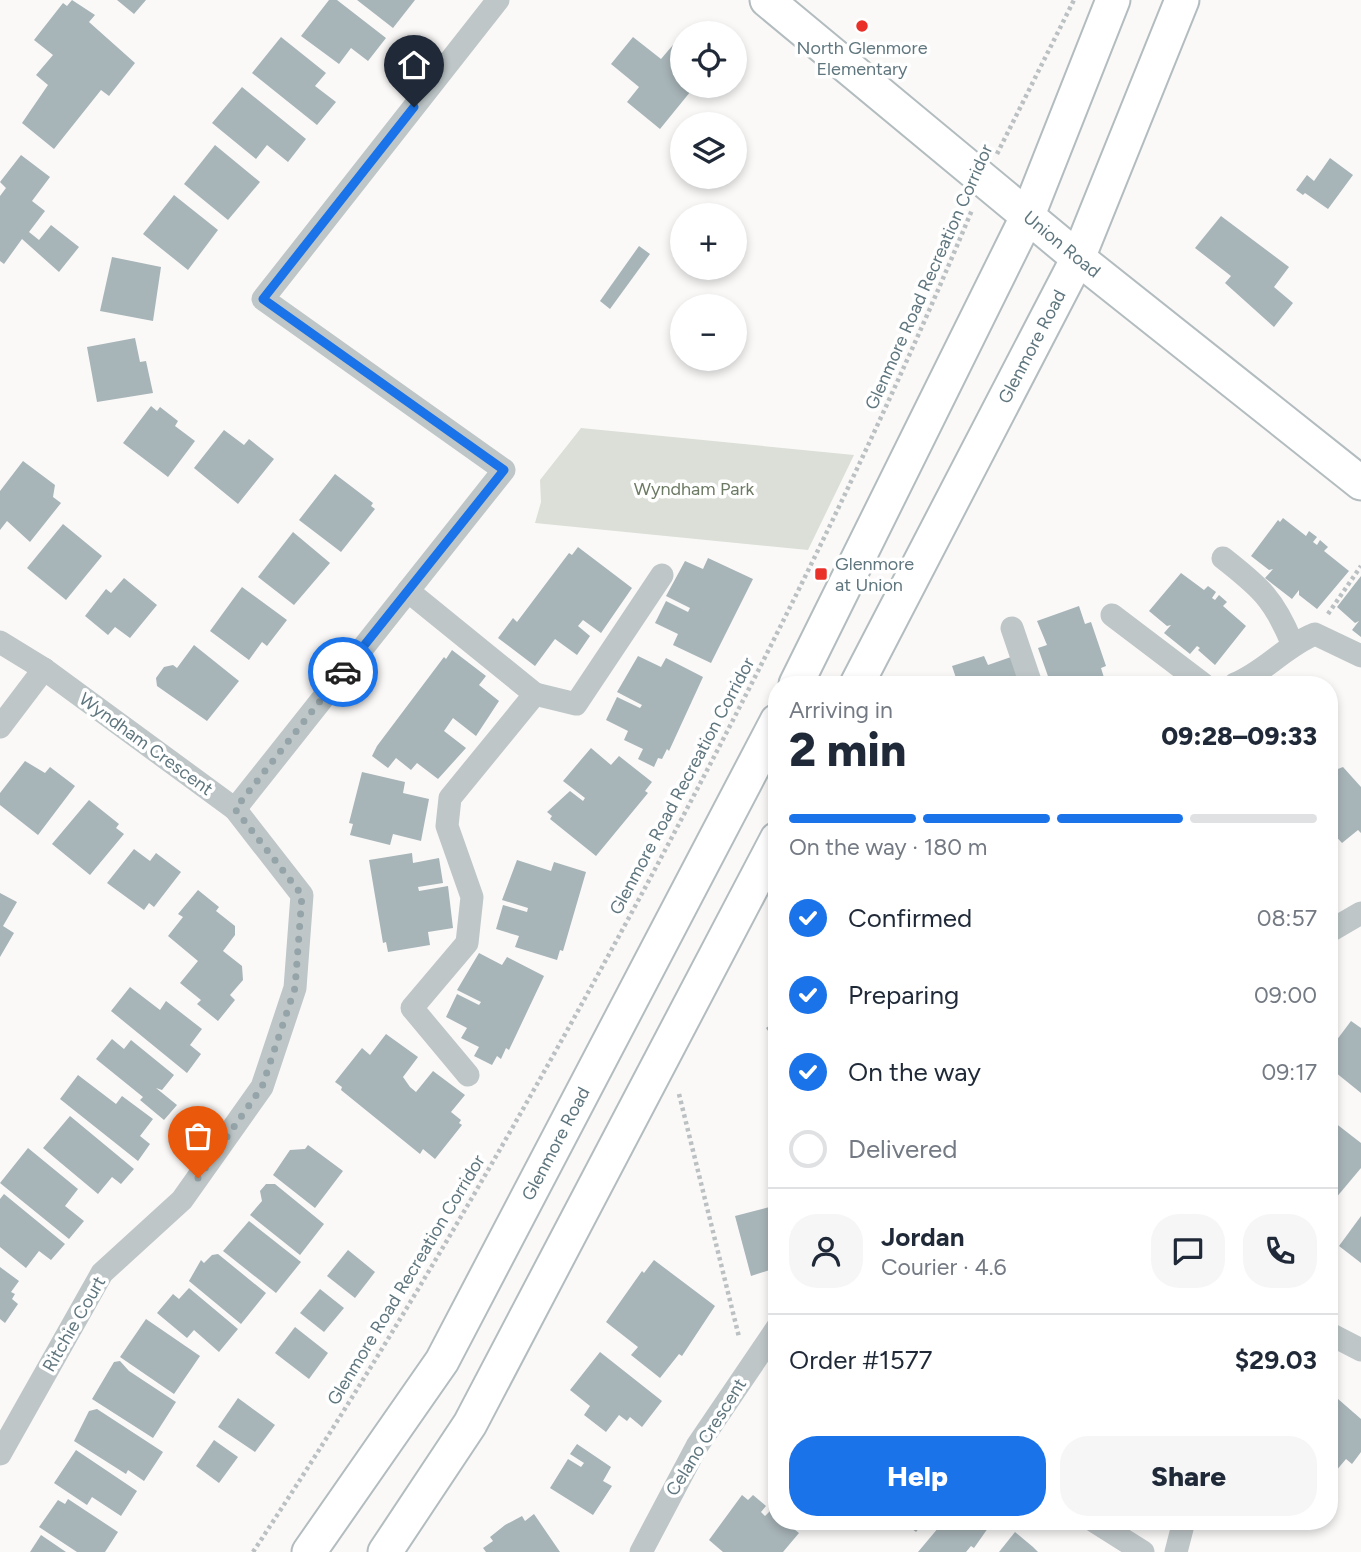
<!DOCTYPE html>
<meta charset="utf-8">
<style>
body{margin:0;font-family:Figtree,sans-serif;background:#f6f6f7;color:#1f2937;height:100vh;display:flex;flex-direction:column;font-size:26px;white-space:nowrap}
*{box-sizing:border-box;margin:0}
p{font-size:23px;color:#747a83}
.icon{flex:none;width:38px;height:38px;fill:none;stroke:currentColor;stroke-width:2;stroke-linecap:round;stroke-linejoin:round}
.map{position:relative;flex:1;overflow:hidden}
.drawer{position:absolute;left:768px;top:676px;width:570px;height:854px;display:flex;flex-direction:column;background:#fff;border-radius:28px;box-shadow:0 4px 10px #0003}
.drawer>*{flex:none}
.fabs{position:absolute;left:670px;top:21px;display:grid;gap:14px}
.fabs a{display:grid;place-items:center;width:77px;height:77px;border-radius:50%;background:#fff;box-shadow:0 4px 10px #0003;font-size:35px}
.pin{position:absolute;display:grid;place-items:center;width:60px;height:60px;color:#fff;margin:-72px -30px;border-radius:50% 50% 50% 0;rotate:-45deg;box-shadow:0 0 7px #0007}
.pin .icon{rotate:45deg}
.courier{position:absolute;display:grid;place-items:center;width:70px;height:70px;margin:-35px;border:5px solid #1a73e8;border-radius:50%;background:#fff;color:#222;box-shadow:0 2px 9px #0007}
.head em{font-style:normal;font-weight:800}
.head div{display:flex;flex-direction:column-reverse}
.head{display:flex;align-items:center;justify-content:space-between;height:119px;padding:0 21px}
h1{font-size:46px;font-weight:800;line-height:52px}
.bar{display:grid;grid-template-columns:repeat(4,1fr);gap:10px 7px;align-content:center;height:84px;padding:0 21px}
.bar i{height:9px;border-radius:5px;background:#e0e1e3}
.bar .selected{background:#1a73e8}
.bar p{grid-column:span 4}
.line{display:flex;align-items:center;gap:18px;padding:0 21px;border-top:2px solid #e0e1e3}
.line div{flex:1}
.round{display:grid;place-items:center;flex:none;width:74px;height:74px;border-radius:28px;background:#f6f6f7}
ol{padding:0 21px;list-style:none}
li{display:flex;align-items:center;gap:21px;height:77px}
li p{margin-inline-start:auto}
li .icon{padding:7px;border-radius:50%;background:#1a73e8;color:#fff;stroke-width:4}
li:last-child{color:#747a83}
li i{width:38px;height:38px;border:4px solid #e0e1e3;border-radius:50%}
.primary-button{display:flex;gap:14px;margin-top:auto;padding:14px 21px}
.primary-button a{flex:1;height:80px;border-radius:28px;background:#1a73e8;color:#fff;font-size:28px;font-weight:800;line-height:80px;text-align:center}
.primary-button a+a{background:#f6f6f7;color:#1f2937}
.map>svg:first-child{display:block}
.green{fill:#dbdfd7}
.building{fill:#a7b4b8}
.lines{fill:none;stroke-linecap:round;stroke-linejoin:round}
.secondary-casing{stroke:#b3bcbf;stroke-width:37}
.path{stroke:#bbc0c2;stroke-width:4.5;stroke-dasharray:3.5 3.5;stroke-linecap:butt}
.street{stroke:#bec6c8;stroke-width:23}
.secondary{stroke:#fff;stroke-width:33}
.done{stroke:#95a4a9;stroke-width:7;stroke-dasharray:0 12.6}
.route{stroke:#1a73e8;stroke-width:9}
.poi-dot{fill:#e93129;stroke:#fff;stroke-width:2.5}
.labels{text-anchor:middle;stroke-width:7;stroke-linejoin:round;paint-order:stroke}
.poi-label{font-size:18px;fill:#5f767e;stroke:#fff}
.street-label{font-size:18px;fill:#5f767e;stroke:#fff}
.park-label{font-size:18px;fill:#6c7a63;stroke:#fff}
</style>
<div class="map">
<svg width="1361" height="1552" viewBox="0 0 1361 1552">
<rect width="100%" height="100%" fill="#faf9f8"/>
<path class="green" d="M581,428l273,27 -46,95 -273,-27 6,-21 -1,-22z"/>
<g class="building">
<path d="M72,0l23,15 -6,7 46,41 -26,33 -8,-6 -47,59 -32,-26 26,-38 -12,-10 17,-20 -19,-15 29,-37 4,3z"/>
<path d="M117,0h29l-12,14z"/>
<path d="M329,0h8l49,38 -18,23 -17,-13 -12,16 -38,-28z"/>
<path d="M357,0h58l-22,28z"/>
<path d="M281,37l45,36 -11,13 21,16 -19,23 -65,-52z"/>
<path d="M633,37l28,22 17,-20 4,3v44h13l-35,43 -33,-27 12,-15 -28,-23z"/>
<path d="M242,87l64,52 -18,23 -21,-17 -11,14 -44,-36z"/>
<path d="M215,145l45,37 -32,38 -44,-36z"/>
<path d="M21,155l29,22 -18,24 13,10 -16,21 10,8 12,-15 28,22 -20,25 -37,-33 -18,25 -4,-3v-65l6,-8 -6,-6z"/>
<path d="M1330,158l23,17 -25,34 -23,-16 -2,2 -7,-5 11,-15 7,6z"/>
<path d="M174,195l44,35 -30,40 -45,-36z"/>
<path d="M1221,216l68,51 -15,20 19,16 -19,24 -49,-44 6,-7 -36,-28z"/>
<path d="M639,246l11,8 -40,55 -10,-8z"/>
<path d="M112,257l49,10 -8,54 -53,-10z"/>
<path d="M135,338l5,24 6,-1 7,32 -56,9 -10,-55z"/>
<path d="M151,406l6,5 3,-4 18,14 -3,5 20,15 -27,36 -45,-34z"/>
<path d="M224,430l20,15 5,-6 25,20 -36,45 -44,-36z"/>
<path d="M23,461l32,24 -2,12 8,6 -31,39 -23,-21 -7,9v-39z"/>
<path d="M335,474l38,29 -2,3 4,3 -34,43 -42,-32z"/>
<path d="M1283,518l23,18 3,-5 8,6 -4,5 4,3 3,-5 8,7 -4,4 25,20 -32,38 -18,-14v-5l-7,9 -27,-21 8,-9 -4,1 -18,-14 27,-36 2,2z"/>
<path d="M63,524l39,32 -36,44 -39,-32z"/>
<path d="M293,532l37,31 -36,42 -36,-28z"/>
<path d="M578,547l54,41 -31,45 -18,-13 -5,6 12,10 -13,19 -22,-16 -20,27 -37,-28 15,-20 4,4 52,-69 3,2z"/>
<path d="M708,558l45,21 -42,84 -38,-18 5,-11 -23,-11 11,-22 22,11 2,-4 -24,-12 19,-35 18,8z"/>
<path d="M1181,573l23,17 4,-4 8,6 -4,6 3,2 4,-5 8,7 -4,4 23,20 -31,39 -17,-15 2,-2 -3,-2 -7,8 -26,-21 7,-8 -4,1 -18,-15z"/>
<path d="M1361,576v61l-9,-7 7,-9 -4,2 -18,-16z"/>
<path d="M124,578l33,27 -27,33 -15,-11 -7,8 -23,-19 21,-27 5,4z"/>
<path d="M242,587l45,33 -20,26 -5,-4 -13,18 -39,-29z"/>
<path d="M1079,606l6,18 6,-2 15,44 -5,2 5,16h-48v-8l-9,3 -11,-31 9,-3 -10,-24z"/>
<path d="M194,645l45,36 -32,40 -50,-35 -1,-8 8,-11 9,-2 4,3z"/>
<path d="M452,650l34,26 -7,9 20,16 -23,35 -23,-18 -9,13 22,17 -28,31 -21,-16 -6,7 -15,-12 -8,10 -16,-12 5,-10 67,-89 2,2z"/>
<path d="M638,656l23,11 5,-9 37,19 -34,74 -2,-2 -5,10 -4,-1 -4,9 -16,-8 5,-10 -19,-9 4,-9 -22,-11 11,-23 23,11 2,-3 -25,-13z"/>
<path d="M984,656l4,9 23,-8 10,27h-63l-6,-18z"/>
<path d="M591,748l20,17 8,-9 33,26 -7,9 3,2 -52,63 -46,-37 2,-3 -5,-4 23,-21 13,10 2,-3 -22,-17z"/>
<path d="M25,761l20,12 5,-6 25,19 -37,49 -38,-30v-12z"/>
<path d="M1343,767l18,20v46l-3,-3 -16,13 -12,-13v-58z"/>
<path d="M362,772l43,10 -2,11 26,6 -8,42 -28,-7 -3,11 -40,-10 3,-11 -4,-1z"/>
<path d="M89,800l30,24 -3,4 8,6 -34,41 -38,-31z"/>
<path d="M134,849l16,12 6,-8 25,19 -27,35 -5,-4 -5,7 -37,-27z"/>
<path d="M412,853l1,10 26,-5 4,25 -25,4 1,4 29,-5 5,42 -25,4 2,13 -42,7 -2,-10 -3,1 -14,-83z"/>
<path d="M517,860l34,11 3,-9 32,10 -23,79 -3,-1 -3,10 -42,-13 4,-11 -23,-7 7,-24 24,7 1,-4 -26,-8z"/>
<path d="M198,890l21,17 -3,4 19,15v9l-12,16 19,15 1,14 -13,15 5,5 -17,21 -21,-17 4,-4 -21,-17 18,-22 -30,-25 15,-19 -5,-3z"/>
<path d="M0,893l17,9 -14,24 11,7 -14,24z"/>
<path d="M479,953l23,12 5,-8 37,19 -35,74 -3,-2 -5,11 -4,-3 -5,9 -18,-9 5,-9 -18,-9 6,-10 -21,-11 11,-23 22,11 2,-3 -24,-12z"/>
<path d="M130,987l30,23 6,-9 36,28 -12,16 11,9 -14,19 -76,-62z"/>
<path d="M777,1020v24l-11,-16z"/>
<path d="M1351,1021l10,7v65l-31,-25v-19z"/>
<path d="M386,1034l32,23 -15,20 7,10 6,5 17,-21 32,24 -14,17 10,8 -2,3 3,2 -27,34 -12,-10 -3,5 -79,-64 1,-3 -7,-5 27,-34 8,7z"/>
<path d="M112,1039l12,10 7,-9 43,35 -12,15 -6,-2 21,17 -13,15 -24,-20 3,-3 -47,-38z"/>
<path d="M78,1075l38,29 6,-8 31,23 -13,17 10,8 -12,17 -78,-62z"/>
<path d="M70,1116l64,53 -13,15 -9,-7 -14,17 -55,-46z"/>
<path d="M1330,1119l31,24v25l-31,37z"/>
<path d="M308,1145l35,26 -28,37 -42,-33 17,-25 15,-1z"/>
<path d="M28,1148l50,41 -13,17 19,15 -15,18 -69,-56z"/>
<path d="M266,1184h9l49,40 -24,31 -50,-40 12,-14 -2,-10z"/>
<path d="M4,1194l61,50 -14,16 -12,-9 -13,17 -26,-21v-48z"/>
<path d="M777,1205l-1,63 -25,8 -16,-60z"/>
<path d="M1361,1216v47l-22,-17z"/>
<path d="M249,1221l52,41 -25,31 -53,-42z"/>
<path d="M348,1250l27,22 -20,26 -28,-22z"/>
<path d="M218,1254l48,39 -25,31 -52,-43 12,-21 3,3 8,-8z"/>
<path d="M654,1260l61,46 -33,50 -3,-2 -19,24 -29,-23 7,-8 -32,-25 36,-51 2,2z"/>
<path d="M0,1267l19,14 -8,11 4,2 -3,5 6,5 -13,19 -5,-4z"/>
<path d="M189,1288l49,41 -19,23 -25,-22 -7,8 -30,-25 16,-19 6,5z"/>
<path d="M320,1289l24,19 -20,24 -24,-19z"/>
<path d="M146,1319l54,37 -26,38 -54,-37z"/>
<path d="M295,1327l33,26 -19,26 -34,-26z"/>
<path d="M600,1352l62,49 -20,26 -12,-10 -3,4 -8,-6 -13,17 -22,-17 6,-9 -20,-16z"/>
<path d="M120,1361l9,10 47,31 -23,36 -61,-39 22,-37z"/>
<path d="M1330,1392l31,27v33l-9,12 -6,-5 -16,19z"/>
<path d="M238,1398l37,27 -20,27 -37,-25z"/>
<path d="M97,1409l66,43 -19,29 -16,-11 -2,4 -52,-33 15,-30z"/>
<path d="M214,1440l24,17 -19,26 -23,-17z"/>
<path d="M577,1444l34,23 -8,14 9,5 -19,29 -43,-27 18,-29 13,8 3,-4 -14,-9z"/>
<path d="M76,1450l61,41 -16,25 -29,-19 -5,8 -33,-22z"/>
<path d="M742,1495l6,5 5,-5 13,11 -5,6 4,4 6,-6 6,5v6h7l15,12 -16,19h-60l-14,-12z"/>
<path d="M68,1499l50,33 -13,20h-28l-38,-25 19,-27 7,4z"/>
<path d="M534,1514l26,38h-74l-3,-4 10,-7 -3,-4 15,-12 17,-9 3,5z"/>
<path d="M902,1521h23l-9,11z"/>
<path d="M944,1521h49l-19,27 -3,-2 -5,6h-48z"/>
<path d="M1015,1532l18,15 5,5h-39z"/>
<path d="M41,1535l25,17h-36z"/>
</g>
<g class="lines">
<g class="secondary-casing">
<g id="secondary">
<path id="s1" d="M767,0l311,258 283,225"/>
<path d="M796,684l232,-469 85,-215"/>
<path id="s2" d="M857,684l221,-426 104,-258"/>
<path id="s3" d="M309,1552l133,-191 335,-640"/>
<path d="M385,1552l85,-128 307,-585"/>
</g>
</g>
<g class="path">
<path d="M997,154l77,-154"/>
<path d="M1328,614l33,-48"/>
<path d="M679,1094l60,243"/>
<path d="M253,1552c142,-215 271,-439 393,-666 118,-221 230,-445 326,-676"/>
</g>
<g class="street">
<path d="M1223,558c37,29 51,41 69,85"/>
<path d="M408,591l127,103 -85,104 -3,28 25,71 -5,46 -55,65 56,67"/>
<path d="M1112,615l91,69"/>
<path d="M1012,628l19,56"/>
<path d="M0,642l44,27 191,140 269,-339 -241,-171 235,-299"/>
<path d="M1235,684c30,-12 50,-38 80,-50l46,22"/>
<path d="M535,694l41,10 86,-129"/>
<path d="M0,727l44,-58"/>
<path d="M1330,931l31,-18"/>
<path d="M1330,1334l31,16"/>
<path d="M0,1454l102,-181 80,-73 80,-113 33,-99 7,-93 -67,-86"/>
<path d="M1094,1521l49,31"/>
<path d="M641,1552l56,-106 80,-118"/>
<path d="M1176,1552l8,-31"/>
</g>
<use href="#secondary" class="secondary"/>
</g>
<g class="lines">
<path class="done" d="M198,1178l64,-91 33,-99 7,-93 -67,-86 108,-137"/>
<path class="route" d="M343,672l161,-202 -241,-171 151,-192"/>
</g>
<g class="poi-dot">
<circle cx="862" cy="26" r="7"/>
<rect x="814" y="567" width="14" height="14" rx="3.5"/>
</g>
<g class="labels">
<g class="poi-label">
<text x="862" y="54">North Glenmore<tspan x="862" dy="21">Elementary</tspan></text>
<text x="835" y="570" text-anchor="start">Glenmore<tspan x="835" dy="21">at Union</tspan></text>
</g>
<g class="street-label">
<text dy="6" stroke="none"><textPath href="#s1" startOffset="383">Union Road</textPath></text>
<text transform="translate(929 277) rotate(-66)" y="6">Glenmore Road Recreation Corridor</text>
<text dy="6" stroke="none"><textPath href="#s2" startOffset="380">Glenmore Road</textPath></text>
<text transform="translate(146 744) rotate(36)" y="6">Wyndham Crescent</text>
<text transform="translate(682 786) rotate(-62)" y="6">Glenmore Road Recreation Corridor</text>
<text dy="6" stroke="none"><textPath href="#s3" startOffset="478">Glenmore Road</textPath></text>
<text transform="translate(406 1280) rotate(-59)" y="6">Glenmore Road Recreation Corridor</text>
<text transform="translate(74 1324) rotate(-60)" y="6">Ritchie Court</text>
<text transform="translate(706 1437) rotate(-58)" y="6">Celano Crescent</text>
</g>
<g class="park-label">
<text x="694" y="495">Wyndham Park</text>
</g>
</g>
</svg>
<div class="fabs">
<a><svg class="icon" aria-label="locate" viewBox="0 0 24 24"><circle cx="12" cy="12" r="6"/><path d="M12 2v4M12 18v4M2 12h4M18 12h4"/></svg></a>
<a><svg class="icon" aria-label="layers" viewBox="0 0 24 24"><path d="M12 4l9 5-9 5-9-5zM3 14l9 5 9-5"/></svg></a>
<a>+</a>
<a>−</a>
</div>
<div class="pin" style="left:198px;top:1178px;background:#ea580c"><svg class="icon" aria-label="bag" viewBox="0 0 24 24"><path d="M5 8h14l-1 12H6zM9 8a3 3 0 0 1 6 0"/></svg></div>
<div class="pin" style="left:414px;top:107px;background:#1f2937"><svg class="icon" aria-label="home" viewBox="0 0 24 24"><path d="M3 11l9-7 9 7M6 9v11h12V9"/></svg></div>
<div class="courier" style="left:343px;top:672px"><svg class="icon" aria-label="car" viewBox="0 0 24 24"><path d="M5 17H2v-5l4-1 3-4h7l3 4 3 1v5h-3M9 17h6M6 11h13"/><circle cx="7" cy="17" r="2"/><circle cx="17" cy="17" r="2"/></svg></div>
<section class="drawer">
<div class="head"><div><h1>2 min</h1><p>Arriving in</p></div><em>09:28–09:33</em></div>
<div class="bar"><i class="selected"></i><i class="selected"></i><i class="selected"></i><i></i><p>On the way · 180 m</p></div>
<ol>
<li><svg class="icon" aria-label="check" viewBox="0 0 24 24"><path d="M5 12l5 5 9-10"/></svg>Confirmed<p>08:57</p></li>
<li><svg class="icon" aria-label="check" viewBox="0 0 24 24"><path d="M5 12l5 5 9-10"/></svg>Preparing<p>09:00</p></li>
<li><svg class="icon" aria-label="check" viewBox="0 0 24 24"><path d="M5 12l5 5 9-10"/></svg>On the way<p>09:17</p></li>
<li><i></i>Delivered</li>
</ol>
<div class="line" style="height:126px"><a class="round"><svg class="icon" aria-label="person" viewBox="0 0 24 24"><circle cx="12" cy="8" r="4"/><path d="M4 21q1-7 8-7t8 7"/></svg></a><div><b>Jordan</b><p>Courier · 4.6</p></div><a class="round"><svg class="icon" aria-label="chat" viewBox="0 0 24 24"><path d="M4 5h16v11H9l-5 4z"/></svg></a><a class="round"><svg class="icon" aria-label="phone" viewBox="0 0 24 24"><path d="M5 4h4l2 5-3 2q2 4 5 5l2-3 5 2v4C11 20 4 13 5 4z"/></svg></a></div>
<div class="line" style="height:91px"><div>Order #1577</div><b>$29.03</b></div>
<div class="primary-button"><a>Help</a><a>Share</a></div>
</section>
</div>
